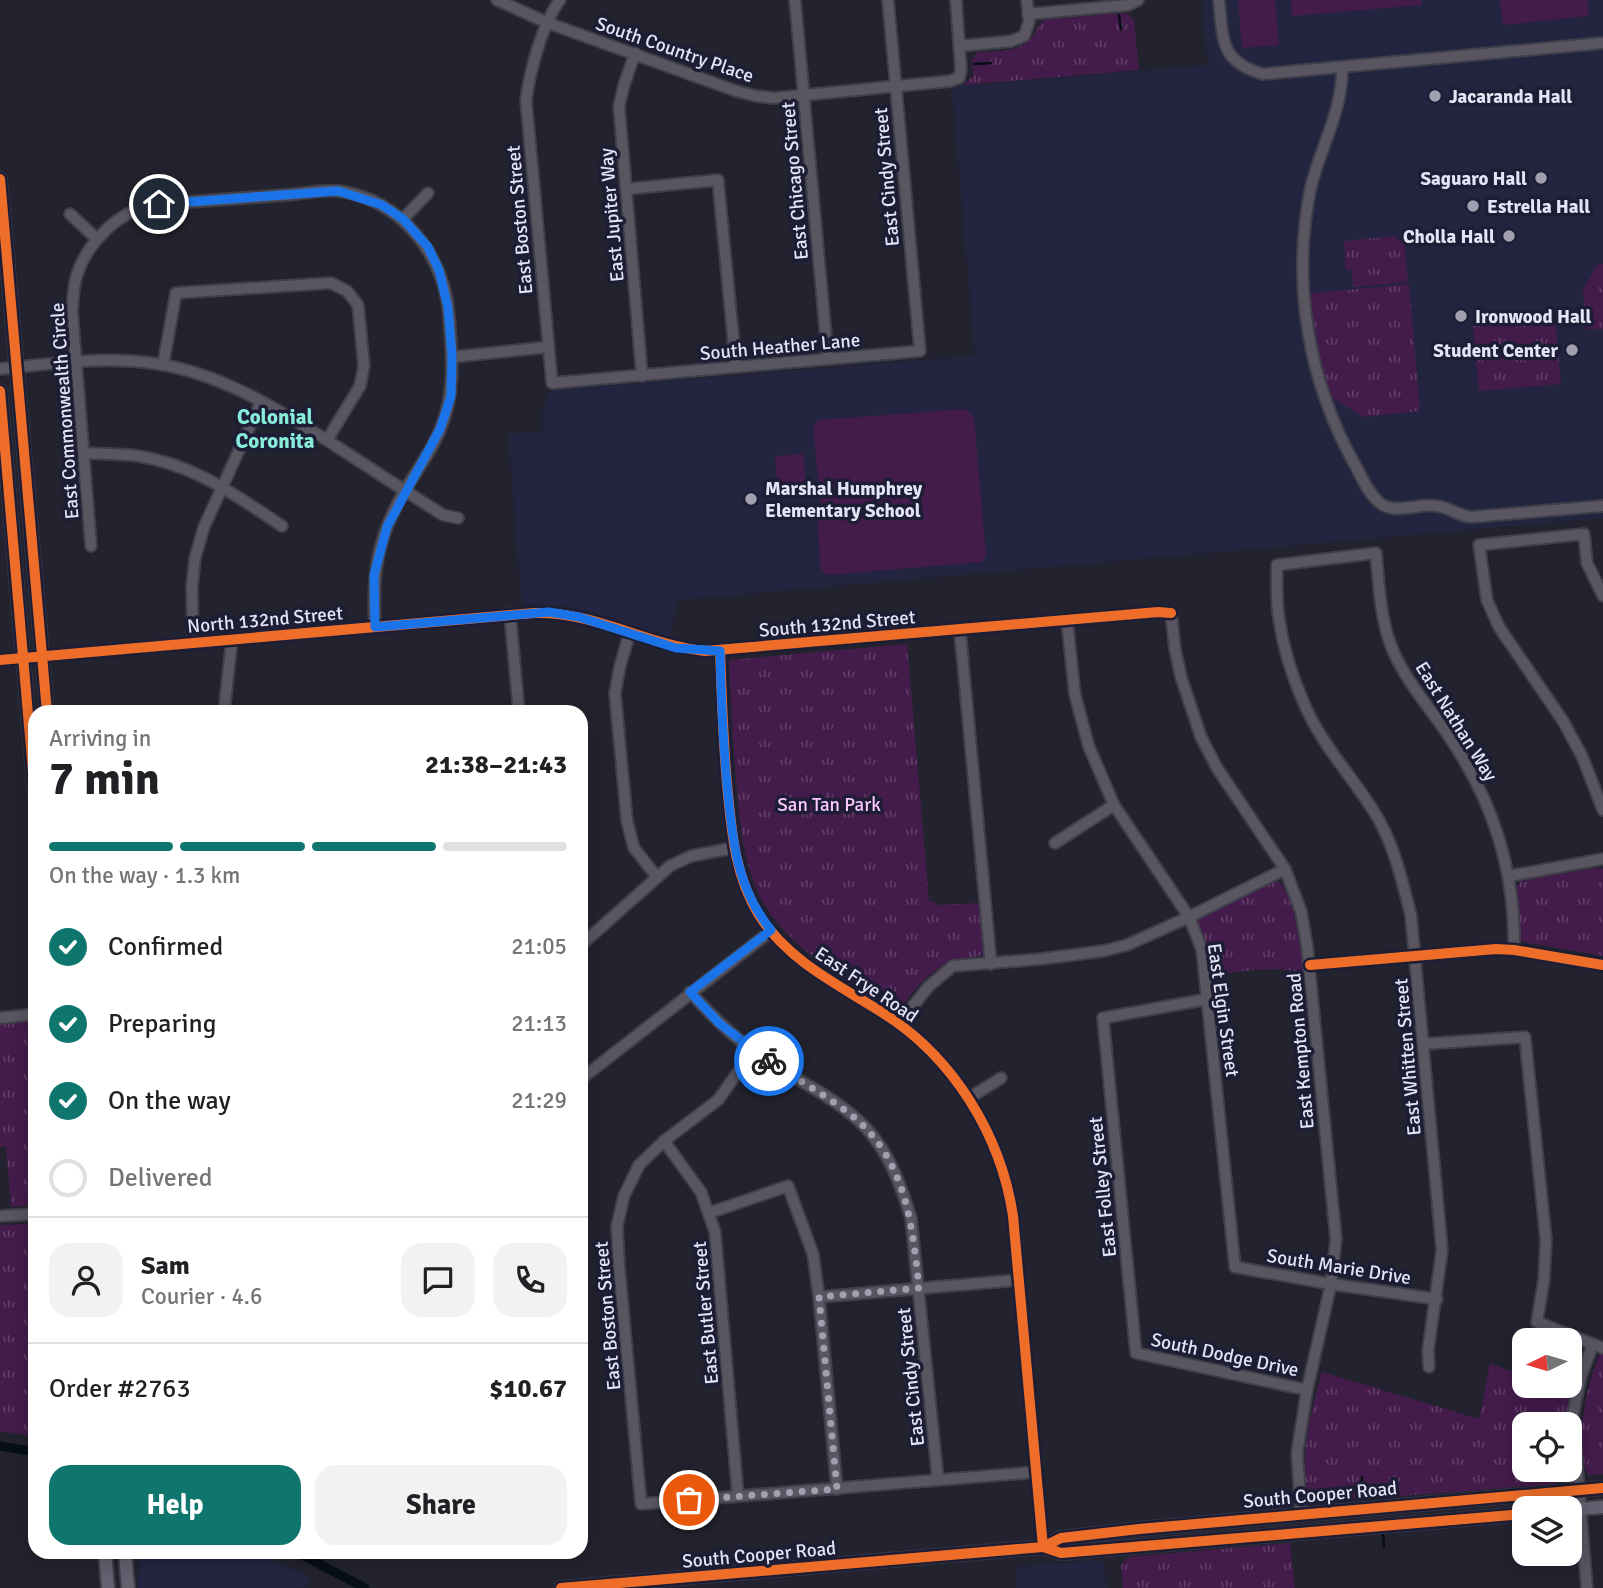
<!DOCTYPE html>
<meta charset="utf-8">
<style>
body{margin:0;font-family:Signika,sans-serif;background:#f2f2f2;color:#202124;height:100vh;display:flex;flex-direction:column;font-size:26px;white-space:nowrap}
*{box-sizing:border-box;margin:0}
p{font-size:23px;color:#757577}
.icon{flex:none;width:38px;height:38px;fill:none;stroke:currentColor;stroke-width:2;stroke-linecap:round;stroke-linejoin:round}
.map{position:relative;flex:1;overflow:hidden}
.details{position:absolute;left:28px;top:705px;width:560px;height:854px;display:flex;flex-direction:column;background:#fff;border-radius:21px;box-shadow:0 4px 18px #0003}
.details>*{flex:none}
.needle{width:46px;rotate:265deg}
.controls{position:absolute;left:1512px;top:1328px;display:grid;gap:14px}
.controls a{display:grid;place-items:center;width:70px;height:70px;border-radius:14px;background:#fff;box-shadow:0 4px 18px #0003;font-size:35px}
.pin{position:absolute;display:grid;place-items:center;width:60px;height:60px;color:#fff;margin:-30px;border:4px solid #fff;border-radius:50%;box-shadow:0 2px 7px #0007}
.courier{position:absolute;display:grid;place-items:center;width:70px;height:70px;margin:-35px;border:5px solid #1a73e8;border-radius:50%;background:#fff;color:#222;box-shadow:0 2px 9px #0007}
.summary em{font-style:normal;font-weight:700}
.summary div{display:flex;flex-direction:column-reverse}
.summary{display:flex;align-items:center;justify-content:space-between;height:119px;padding:0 21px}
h1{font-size:46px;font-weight:700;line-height:52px}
.bar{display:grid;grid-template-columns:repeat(4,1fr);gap:10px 7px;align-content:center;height:84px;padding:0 21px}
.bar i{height:9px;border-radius:5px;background:#e0e0e0}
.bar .current{background:#0f766e}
.bar p{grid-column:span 4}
.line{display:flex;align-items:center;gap:18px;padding:0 21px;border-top:2px solid #e0e0e0}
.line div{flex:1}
.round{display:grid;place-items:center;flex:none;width:74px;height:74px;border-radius:21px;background:#f2f2f2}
ol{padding:0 21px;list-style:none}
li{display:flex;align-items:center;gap:21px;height:77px}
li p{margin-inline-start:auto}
li .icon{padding:7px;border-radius:50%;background:#0f766e;color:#fff;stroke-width:4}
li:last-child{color:#757577}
li i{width:38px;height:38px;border:4px solid #e0e0e0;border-radius:50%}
.cta{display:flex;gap:14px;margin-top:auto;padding:14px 21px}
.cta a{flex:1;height:80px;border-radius:21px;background:#0f766e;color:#fff;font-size:28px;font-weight:700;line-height:80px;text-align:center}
.cta a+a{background:#f2f2f2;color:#202124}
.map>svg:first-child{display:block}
.built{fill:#23243f}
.green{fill:#441c4c}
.park{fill:url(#park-tufts)}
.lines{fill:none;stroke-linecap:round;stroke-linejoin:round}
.stream{stroke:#060e16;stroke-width:2.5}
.canal{stroke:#060e16;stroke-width:9}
.minor-casing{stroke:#3f3f4a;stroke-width:14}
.major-casing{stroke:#3f3f4a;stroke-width:16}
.minor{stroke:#595662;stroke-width:10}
.major{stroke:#656070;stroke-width:12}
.cycleway-casing{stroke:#1d1d35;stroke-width:15}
.cycleway{stroke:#ee6e29;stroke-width:10}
.done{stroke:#a0a0b0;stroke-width:7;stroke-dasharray:0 12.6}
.route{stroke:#1a73e8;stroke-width:9}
.poi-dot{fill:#a0a0b0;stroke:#1d1d35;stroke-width:2.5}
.labels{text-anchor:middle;stroke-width:7;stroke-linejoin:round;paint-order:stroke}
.street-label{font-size:19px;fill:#e3e4f5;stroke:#1d1d35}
.poi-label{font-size:19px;font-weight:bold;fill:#e3e4f5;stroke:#1d1d35;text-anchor:start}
.park-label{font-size:19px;fill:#f8c8ff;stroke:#1d1d35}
.neighbourhood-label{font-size:21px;font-weight:bold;fill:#87edd9;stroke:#1d1d35}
</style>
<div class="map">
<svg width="1603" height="1588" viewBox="0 0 1603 1588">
<defs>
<pattern id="park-tufts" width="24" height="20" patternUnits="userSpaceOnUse" patternTransform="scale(1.75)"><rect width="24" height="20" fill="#441c4c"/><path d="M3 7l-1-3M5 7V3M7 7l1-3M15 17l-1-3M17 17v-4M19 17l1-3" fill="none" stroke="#5f3d66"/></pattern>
</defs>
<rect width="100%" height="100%" fill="#23232f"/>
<g class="built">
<path d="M1202,0h401v518l-925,82 -9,38 -72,-25 -38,-8 -37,-1 -14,-170 35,-3 -1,-20 9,-21 424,-34 -23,-267 15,-9 10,5 231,-20z"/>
<path d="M138,1552h119l53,25 -3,10 -14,1h-155z"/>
<path d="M1100,1560l4,5 3,23h-90l-2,-21z"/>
</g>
<g class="green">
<path d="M1238,0h37l4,45 -37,3z"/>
<path d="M1291,0h131v5l-130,11z"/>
<path d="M1500,0h87l2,16 -86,9z"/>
<path d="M965,409l9,8 12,139 -4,6 -155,13 -6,-5 -4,-55 5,-1 -9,-87 5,-7z"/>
<path d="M803,454l3,34 -28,2 -3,-34z"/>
</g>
<g class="park">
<path d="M1119,13l10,1 5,7 5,49 -176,15 10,-9 -1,-17 6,-7c17,-1 41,1 53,-14 6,-7 5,-10 13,-18z"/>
<path d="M1396,236l1,4 7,-1 4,43 -55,5 -1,-17h-6l-2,-29z"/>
<path d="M1603,264v65h-17l-3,-39 14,-25z"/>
<path d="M1409,284l11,127 -56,6 -42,-25 -17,-98z"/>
<path d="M1555,319l6,65 -82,7 -6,-65z"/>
<path d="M907,644l22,256 9,5 42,-2 3,52c-47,8 -55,17 -84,55 -22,-8 -45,-24 -64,-38 -28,-19 -55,-40 -72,-70 -21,-39 -23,-81 -27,-124 -3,-39 -5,-78 -7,-118z"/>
<path d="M1596,868l7,1v87l-79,-14 -4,-4 -3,-51 4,-6z"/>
<path d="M1277,881c18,12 24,71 27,92 -30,-9 -63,0 -93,1l-4,-25 -10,-30 74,-37z"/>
<path d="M35,1021v184l-24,2 -5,-60h-6v-123z"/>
<path d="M35,1224v212l-35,-5v-206z"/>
<path d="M1600,1354l3,1v119l-15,1c-15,-28 -1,-94 12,-121z"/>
<path d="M1490,1364l34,11v11l48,1 -6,37h-42v46h45l-1,10c-24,7 -50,6 -75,9 -60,5 -119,9 -179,11l-7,-5c-7,-41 4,-84 15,-123l157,47z"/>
<path d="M1290,1543l5,45h-172l-2,-23 7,-8z"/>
</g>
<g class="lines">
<g class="stream">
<path d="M1119,15l2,14"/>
<path d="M974,64l17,-1"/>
<path d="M1361,1495l1,-18"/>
<path d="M1383,1535l1,12"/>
</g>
<g class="canal">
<path d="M0,1446l35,6"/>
<path d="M296,1552l69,36"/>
</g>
<g class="minor-casing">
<g id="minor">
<path d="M497,0l51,23 188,68 20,5 18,2 176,-17 9,-3 2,-8 -5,-70"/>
<path d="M560,0c-18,24 -30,71 -34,100l26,283 368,-32 -32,-351"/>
<path d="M795,0l33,359"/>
<path d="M1219,0c4,40 1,62 44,74l340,-31"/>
<path d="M1028,14l100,-9 10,-5"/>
<path d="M960,46l51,-5 13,-5 5,-14 -2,-22"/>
<path d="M635,53l-11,32 -5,21 23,270"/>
<path d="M1342,68c1,44 -23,81 -32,123 -18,93 -2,189 44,272 7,12 14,31 26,40 14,12 39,0 57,3 12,1 21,10 34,11l132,-11"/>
<path d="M626,189l92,-9 18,187"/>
<path d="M70,214l27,25"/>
<path d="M403,219l25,-26"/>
<path d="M452,357l96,-10"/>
<path d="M163,365l13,-72 155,-10 16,8 11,14 6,61 -4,20 -33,54"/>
<path d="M0,369c46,-5 97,-12 143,-7 72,7 133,46 193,84 35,23 71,46 107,69l15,3"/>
<path d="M85,453c17,1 36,1 53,3 55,8 99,40 144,70"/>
<path d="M91,546l-19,-235c1,-9 1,-19 3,-28 6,-31 33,-62 63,-74 6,-2 14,-3 21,-5 43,-3 85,-6 127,-9 17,-1 37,-6 53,-4 63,9 105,64 110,125 3,39 7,77 -9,114 -9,22 -23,40 -35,60 -28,48 -33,82 -30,137"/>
<path d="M1603,596l-16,-33 -3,-29 -105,11 8,55 12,27 64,94 19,35 21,54"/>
<path d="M510,614l9,98"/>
<path d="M1067,621l8,74 14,52 25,58 75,112 13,33 33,317 96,17 106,15"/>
<path d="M960,631l31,333"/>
<path d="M630,632l-10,34 -5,27 12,128 7,27 23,29"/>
<path d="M193,643l-1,-57 3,-28 9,-31 57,-125"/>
<path d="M720,651c2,47 3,95 8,143 4,42 8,84 31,121 29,46 80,70 124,98 70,44 118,122 130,203l30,331"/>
<path d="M0,660l534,-47c59,-2 113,32 171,38l453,-39 13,1 4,36 6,28 20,60 16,31 68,101 16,42 6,34 29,294 -5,45 -24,106 -10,63 4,60"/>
<path d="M224,712l8,-73"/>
<path d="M1055,843l59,-38"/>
<path d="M1509,876l94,-17"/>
<path d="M581,945l89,-79 21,-10 42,-8"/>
<path d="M1310,965l186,-16 18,1 89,15"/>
<path d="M690,992c19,21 39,41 62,58 36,27 83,45 114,78 24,26 35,58 45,90l27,262"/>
<path d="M1208,999l-105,19 33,335 171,37"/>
<path d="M0,1018l35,-4"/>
<path d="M900,1023l28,-36 25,-21 88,-7 62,-8 24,-6 62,-28 96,-48"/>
<path d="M1423,1044l102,-7 21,203 -2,39 -7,43 66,26"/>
<path d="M753,1051l-35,49 -54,41 -25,24 -15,31 -7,30 2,40 22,238 395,-32"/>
<path d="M581,1079l190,-148"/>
<path d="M969,1098l32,-20"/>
<path d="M664,1141l37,51 14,40 23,264"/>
<path d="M709,1213l79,-27 25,68 6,43 18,192"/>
<path d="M0,1216l35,-2"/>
<path d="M819,1297l200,-17"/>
<path d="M1429,1367l-1,-16 14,-101 -31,-334c-9,-37 -18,-75 -38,-106 -23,-36 -54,-69 -70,-109 -11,-25 -20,-55 -24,-82 -3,-17 -2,-36 -2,-54l99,-12c3,32 4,69 18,100 14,31 37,56 56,85 44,65 65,133 64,212"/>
<path d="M1587,1588l-14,-173 8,-39 12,-32"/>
</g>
</g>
<g class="major-casing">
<g id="major">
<path d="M0,179l47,533"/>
<path d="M0,391l35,404"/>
<path d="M1570,1510l33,-3"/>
<path d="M1043,1547l18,6 463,-39"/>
<path d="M105,1552l3,36"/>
<path d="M125,1552l3,36"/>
<path d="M561,1588l482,-41 18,-9 78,-9 464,-41"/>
</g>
</g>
<use href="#minor" class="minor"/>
<use href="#major" class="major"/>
<g class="cycleway-casing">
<g id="cycleway">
<path d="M0,179l47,533"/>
<path d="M0,391l35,404"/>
<path d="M720,651c2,47 3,95 8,143 4,42 8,84 31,121 29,46 80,70 124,98 70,44 118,122 130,203l30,331"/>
<path d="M0,660l534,-47c59,-2 113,32 171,38l453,-39 13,1"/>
<path d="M1310,965l186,-16 18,1 89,15"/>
<path d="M1043,1547l18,6 463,-39"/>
<path d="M561,1588l482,-41 18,-9 78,-9 464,-41"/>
</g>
</g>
<use href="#cycleway" class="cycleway"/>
</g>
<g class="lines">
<path class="done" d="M689,1500l148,-11 -18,-192 100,-9c-7,-67 -14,-134 -73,-177 -24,-18 -51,-33 -77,-50"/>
<path class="route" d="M159,204l179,-13 44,14 21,14 25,28 11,23 9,38 4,48 -1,40 -11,33 -53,98 -13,48 1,52 174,-15 30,5 97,31 44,3c1,44 3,89 7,133 5,53 9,104 44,146l-81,62 30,32 49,37"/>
</g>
<g class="poi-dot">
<circle cx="1435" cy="96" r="7"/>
<circle cx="1541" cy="178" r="7"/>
<circle cx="1473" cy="206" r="7"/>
<circle cx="1509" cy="236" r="7"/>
<circle cx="1461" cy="316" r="7"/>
<circle cx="1572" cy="350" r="7"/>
<circle cx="751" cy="499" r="7"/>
</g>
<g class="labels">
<g class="street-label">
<text transform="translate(675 49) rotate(19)" y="7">South Country Place</text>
<text transform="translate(886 177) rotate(-95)" y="7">East Cindy Street</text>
<text transform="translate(794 181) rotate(-95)" y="7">East Chicago Street</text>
<text transform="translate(611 215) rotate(-95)" y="7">East Jupiter Way</text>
<text transform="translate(519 220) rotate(-95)" y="7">East Boston Street</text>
<text transform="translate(780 346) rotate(-5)" y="7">South Heather Lane</text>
<text transform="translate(64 411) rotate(-94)" y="7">East Commonwealth Circle</text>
<text transform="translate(265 619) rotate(-5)" y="7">North 132nd Street</text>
<text transform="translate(837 623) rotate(-5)" y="7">South 132nd Street</text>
<text transform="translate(1457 721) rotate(58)" y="7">East Nathan Way</text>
<text transform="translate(867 984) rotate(34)" y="7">East Frye Road</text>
<text transform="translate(1224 1010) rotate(82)" y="7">East Elgin Street</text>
<text transform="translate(1300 1051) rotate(-95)" y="7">East Kempton Road</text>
<text transform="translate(1407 1057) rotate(-95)" y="7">East Whitten Street</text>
<text transform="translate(1102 1187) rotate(-96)" y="7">East Folley Street</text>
<text transform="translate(1339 1266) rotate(9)" y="7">South Marie Drive</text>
<text transform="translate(705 1313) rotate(-95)" y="7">East Butler Street</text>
<text transform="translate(607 1316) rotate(-95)" y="7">East Boston Street</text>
<text transform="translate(1225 1354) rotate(12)" y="7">South Dodge Drive</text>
<text transform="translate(910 1377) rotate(-96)" y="7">East Cindy Street</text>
<text transform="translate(1320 1494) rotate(-5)" y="7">South Cooper Road</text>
<text transform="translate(759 1554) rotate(-5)" y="7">South Cooper Road</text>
</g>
<g class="poi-label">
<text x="1449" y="103">Jacaranda Hall</text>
<text x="1527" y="185" text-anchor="end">Saguaro Hall</text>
<text x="1487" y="213">Estrella Hall</text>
<text x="1495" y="243" text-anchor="end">Cholla Hall</text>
<text x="1475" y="323">Ironwood Hall</text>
<text x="1558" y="357" text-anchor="end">Student Center</text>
<text x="765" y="495">Marshal Humphrey<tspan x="765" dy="22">Elementary School</tspan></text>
</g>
<g class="park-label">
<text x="829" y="811">San Tan Park</text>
</g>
<g class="neighbourhood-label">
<text x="275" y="424">Colonial<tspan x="275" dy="24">Coronita</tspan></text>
</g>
</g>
</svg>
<div class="controls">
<a><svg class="needle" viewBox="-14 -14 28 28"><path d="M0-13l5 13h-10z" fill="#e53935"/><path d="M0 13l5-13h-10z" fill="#757577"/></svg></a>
<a><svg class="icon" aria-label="locate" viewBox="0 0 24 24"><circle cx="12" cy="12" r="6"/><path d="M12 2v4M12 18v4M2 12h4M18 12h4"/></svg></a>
<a><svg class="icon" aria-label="layers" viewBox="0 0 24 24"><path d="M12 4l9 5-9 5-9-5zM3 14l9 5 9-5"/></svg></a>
</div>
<div class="pin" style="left:689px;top:1500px;background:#ea580c"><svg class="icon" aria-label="bag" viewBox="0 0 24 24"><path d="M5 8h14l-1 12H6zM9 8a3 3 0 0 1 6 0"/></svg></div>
<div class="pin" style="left:159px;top:204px;background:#1f2937"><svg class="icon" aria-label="home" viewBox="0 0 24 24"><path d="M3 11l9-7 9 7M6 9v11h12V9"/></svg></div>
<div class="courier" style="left:769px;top:1061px"><svg class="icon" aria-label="bike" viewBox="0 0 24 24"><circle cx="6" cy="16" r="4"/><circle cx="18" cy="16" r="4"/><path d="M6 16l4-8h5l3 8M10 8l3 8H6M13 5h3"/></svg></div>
<section class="details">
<div class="summary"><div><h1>7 min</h1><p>Arriving in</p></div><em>21:38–21:43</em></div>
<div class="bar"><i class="current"></i><i class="current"></i><i class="current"></i><i></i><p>On the way · 1.3 km</p></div>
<ol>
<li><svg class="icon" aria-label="check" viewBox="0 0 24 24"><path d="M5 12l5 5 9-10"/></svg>Confirmed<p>21:05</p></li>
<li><svg class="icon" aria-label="check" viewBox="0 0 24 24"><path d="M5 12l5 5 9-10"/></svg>Preparing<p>21:13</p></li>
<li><svg class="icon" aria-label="check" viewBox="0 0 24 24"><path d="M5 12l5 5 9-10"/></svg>On the way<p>21:29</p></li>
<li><i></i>Delivered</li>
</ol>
<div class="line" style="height:126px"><a class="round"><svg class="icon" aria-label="person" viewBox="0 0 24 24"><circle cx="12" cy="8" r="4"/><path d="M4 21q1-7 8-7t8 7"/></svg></a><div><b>Sam</b><p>Courier · 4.6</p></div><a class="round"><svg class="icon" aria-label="chat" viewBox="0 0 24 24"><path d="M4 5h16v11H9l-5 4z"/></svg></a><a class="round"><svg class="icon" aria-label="phone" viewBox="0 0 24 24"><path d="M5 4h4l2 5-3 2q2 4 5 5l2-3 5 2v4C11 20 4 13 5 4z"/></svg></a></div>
<div class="line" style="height:91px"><div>Order #2763</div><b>$10.67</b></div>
<div class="cta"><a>Help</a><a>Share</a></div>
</section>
</div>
